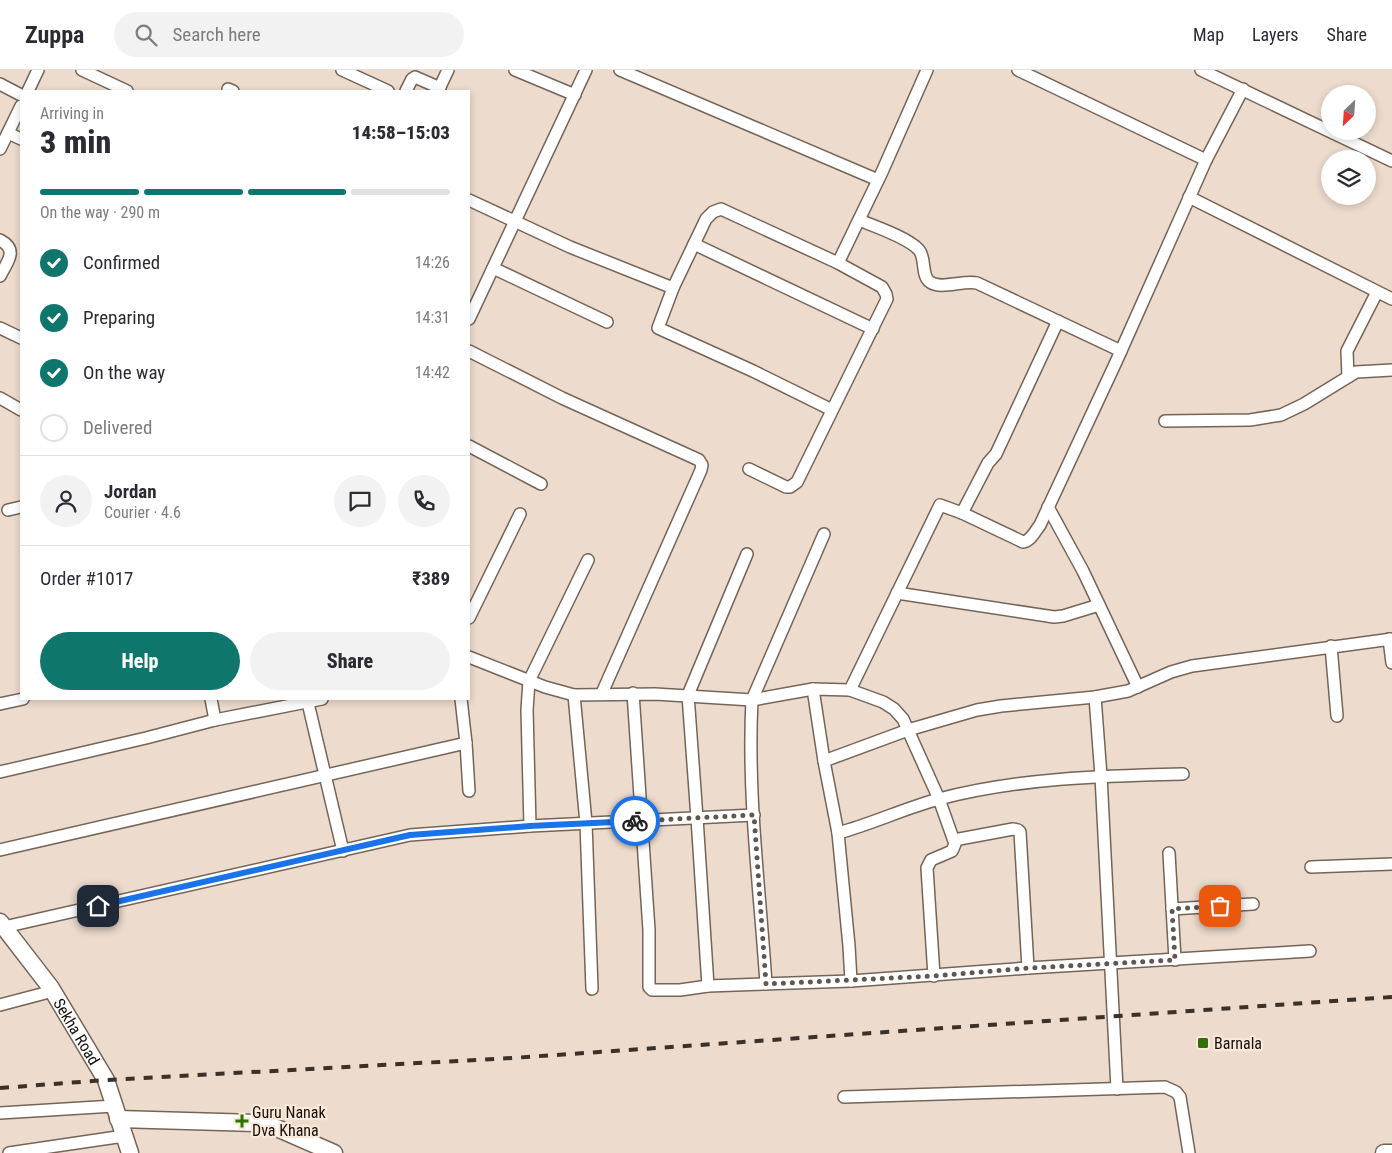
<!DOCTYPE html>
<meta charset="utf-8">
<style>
body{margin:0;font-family:"Roboto Condensed",sans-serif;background:#f2f2f3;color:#2b2b33;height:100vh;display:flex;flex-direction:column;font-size:19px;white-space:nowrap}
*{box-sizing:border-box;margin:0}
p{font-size:16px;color:#7c7c81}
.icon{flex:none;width:28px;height:28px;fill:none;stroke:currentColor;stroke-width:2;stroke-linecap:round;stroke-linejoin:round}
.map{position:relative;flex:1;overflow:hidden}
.sheet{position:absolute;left:20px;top:20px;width:450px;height:610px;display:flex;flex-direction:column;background:#fff;border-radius:0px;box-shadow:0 2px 8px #0003}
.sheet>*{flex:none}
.needle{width:32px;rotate:205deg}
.tools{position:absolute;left:1321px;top:15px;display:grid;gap:10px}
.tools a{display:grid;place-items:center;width:55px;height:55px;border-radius:50%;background:#fff;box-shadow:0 2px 8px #0003;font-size:25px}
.pin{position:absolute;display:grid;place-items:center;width:42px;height:42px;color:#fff;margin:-21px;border-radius:10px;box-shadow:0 2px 8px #0006}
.courier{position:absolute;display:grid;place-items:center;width:50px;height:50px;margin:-25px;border:4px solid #1a73e8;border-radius:50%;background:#fff;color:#222;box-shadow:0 1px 6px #0007}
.summary em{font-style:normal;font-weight:800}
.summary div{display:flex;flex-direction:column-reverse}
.summary{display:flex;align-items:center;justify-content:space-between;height:85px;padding:0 20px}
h1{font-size:32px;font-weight:800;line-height:38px}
.bar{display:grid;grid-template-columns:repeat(4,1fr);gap:8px 5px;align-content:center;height:60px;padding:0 20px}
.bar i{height:6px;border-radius:4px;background:#e1e1e2}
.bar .on{background:#0f766e}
.bar p{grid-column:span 4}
.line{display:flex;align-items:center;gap:12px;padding:0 20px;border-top:1px solid #e1e1e2}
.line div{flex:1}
.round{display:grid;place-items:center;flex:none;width:52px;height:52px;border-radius:26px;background:#f2f2f3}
ol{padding:0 20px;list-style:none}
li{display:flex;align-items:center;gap:15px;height:55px}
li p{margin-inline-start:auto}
li .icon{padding:5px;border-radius:50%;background:#0f766e;color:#fff;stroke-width:4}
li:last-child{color:#7c7c81}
li i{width:28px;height:28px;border:2px solid #e1e1e2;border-radius:50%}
.button{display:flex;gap:10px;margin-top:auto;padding:10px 20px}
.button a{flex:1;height:58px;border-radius:30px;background:#0f766e;color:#fff;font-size:20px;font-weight:800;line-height:58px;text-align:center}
.button a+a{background:#f2f2f3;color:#2b2b33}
header{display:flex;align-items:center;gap:30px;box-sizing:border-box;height:70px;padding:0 25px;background:#fff;border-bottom:1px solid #e1e1e2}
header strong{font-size:24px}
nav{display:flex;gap:28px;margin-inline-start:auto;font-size:18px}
.search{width:350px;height:45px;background:#f2f2f3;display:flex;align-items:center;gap:12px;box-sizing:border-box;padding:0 18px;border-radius:28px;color:#7c7c81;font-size:19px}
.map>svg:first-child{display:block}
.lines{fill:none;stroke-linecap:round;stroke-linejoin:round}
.street-casing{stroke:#746558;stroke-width:14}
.secondary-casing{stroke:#746558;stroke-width:19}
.street{stroke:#fff;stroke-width:11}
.secondary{stroke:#fff;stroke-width:16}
.rail{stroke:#39312b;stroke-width:4;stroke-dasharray:9 9;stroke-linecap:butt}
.done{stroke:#615750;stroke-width:5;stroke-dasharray:0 9}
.route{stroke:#1a73e8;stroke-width:6}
.poi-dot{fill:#317004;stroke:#fae8da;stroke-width:2}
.labels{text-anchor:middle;stroke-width:4.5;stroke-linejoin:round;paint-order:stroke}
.street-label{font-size:16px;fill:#16100c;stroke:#fae8da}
.poi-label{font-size:16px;fill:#16100c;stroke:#fae8da;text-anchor:start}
</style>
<header>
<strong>Zuppa</strong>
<div class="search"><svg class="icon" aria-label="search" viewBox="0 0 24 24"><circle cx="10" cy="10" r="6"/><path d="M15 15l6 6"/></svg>Search here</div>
<nav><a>Map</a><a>Layers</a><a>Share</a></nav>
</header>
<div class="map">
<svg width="1392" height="1083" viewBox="0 0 1392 1083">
<rect width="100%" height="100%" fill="#eddbcd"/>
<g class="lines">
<g class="street-casing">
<g id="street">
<path d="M82,0l45,21"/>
<path d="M342,0l46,21"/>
<path d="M515,0l60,25"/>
<path d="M620,0l258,110"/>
<path d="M1018,0l188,90"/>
<path d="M1201,0l191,91"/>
<path d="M0,14l21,11"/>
<path d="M228,19l5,2"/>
<path d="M28,21l10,-21"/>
<path d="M406,21l6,-12 3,-2 25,11"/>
<path d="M438,21l10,-21"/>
<path d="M8,63l13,6"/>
<path d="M0,79l21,-43"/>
<path d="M1189,127l203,102"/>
<path d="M469,130l101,47 103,41"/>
<path d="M859,150c15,6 50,18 60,30 7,8 2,26 11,32 11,8 33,-2 47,1l144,68"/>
<path d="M0,170c19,10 7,22 0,36"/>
<path d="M694,174l179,85"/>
<path d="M838,193l44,-91 45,-102"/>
<path d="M493,198l114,54"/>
<path d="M469,249l117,-249"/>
<path d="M0,258l21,10"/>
<path d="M469,281l93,47 137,62 3,5 -1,5 -99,223"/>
<path d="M1348,307l-1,-26 30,-59"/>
<path d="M0,328l21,12"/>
<path d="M1165,351l85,-1 31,-5 23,-11 52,-32 36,-2"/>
<path d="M469,376l72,38"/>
<path d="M749,399l37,18h4l7,-5 90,-183 -1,-5 -4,-7 -44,-24 -117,-54 -8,3 -7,7 -33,69 -15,40 95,43 79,39"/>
<path d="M1048,437l35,64 55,116"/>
<path d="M8,440l13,-3"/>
<path d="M962,443l26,-50 8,-9 62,-133"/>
<path d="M897,523l157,24 9,-1 36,-11"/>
<path d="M469,548l51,-104"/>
<path d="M1389,569l3,24"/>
<path d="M1331,576l6,70"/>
<path d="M469,587l76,30 29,8 81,-1 97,6 61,-11 37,1 33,12 11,7 9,10 36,80 16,45 -3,7 -21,9 -4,8 7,108"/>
<path d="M813,619l11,72 14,72 11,113 2,35"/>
<path d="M850,620l90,-185 22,8 61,29c8,-1 12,-11 17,-17l76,-163 90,-202 37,-71"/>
<path d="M633,623l16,237v57l3,3h28l28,-4 143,-5 177,-13 282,-17"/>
<path d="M574,625l12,128 6,166"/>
<path d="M1095,627l6,79 16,313"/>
<path d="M211,629l4,21"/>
<path d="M461,629l5,44 3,48"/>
<path d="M308,633l35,148"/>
<path d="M0,634l23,-5"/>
<path d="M824,691l84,-31 69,-20 24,-4 94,-9 33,-6 43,-19 21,-6 200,-27"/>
<path d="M0,702l146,-34 69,-18 107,-21"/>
<path d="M530,756l-3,-116 2,-29 59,-121"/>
<path d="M838,763c34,-9 67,-25 101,-34 79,-21 162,-23 244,-25"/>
<path d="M954,770l59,-11 5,1 2,2 8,136"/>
<path d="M0,780l466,-107"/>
<path d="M1169,783l6,107"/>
<path d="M1311,797l81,-3"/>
<path d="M1172,839l81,-5"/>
<path d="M4,857l406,-92 120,-9 224,-11"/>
<path d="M766,914c-6,-94 -19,-189 -14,-284l72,-166"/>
<path d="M708,916l-11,-168 -9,-123 59,-141"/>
<path d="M0,935l53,-14"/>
<path d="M844,1027l321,-10 11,5 4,5 9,56"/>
<path d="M0,1043l114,-7"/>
<path d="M9,1083l115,-17"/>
</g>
</g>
<g class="secondary-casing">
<g id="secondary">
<path id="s1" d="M0,852l51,66 55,92 24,73"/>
<path d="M118,1049l142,4 19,6 55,24"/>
<path d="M1384,1083h8"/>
</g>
</g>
<use href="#street" class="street"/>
<use href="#secondary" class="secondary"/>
<path class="rail" d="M0,1018l106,-8 406,-22 880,-61"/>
</g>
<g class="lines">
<path class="done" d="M635,751l119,-6 12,169 168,-8 94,-8 147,-8 -3,-51 48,-3"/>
<path class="route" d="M98,836l312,-71 120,-9 105,-5"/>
</g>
<g class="poi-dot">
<rect x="1197" y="967" width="12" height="12" rx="2.5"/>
<path d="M239.5 1043.5h5v5h5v5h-5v5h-5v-5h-5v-5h5z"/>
</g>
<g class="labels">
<g class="street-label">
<text dy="6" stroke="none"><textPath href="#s1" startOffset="134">Sekha Road</textPath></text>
</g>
<g class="poi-label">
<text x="1214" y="979">Barnala</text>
<text x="252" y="1048">Guru Nanak<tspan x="252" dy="18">Dva Khana</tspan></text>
</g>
</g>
</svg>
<div class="tools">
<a><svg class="needle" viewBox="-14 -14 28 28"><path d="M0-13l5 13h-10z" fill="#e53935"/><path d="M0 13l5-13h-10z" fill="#7c7c81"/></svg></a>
<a><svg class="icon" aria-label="layers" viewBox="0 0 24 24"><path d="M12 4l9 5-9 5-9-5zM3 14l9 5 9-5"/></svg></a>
</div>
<div class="pin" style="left:1220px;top:836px;background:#ea580c"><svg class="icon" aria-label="bag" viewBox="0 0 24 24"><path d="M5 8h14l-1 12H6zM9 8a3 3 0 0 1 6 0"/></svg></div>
<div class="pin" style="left:98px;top:836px;background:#1f2937"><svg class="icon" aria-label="home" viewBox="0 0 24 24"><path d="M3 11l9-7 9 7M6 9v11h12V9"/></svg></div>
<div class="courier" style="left:635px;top:751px"><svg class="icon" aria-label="bike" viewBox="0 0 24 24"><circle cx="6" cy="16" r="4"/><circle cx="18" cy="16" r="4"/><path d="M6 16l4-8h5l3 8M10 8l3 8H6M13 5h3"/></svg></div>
<section class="sheet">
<div class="summary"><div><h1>3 min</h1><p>Arriving in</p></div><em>14:58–15:03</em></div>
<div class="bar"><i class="on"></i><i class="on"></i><i class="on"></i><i></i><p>On the way · 290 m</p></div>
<ol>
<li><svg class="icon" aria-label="check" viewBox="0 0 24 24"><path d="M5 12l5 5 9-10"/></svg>Confirmed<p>14:26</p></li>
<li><svg class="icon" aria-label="check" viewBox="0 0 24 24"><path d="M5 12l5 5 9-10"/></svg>Preparing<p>14:31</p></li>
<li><svg class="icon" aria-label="check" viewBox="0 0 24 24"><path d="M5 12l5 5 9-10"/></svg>On the way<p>14:42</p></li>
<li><i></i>Delivered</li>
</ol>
<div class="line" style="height:90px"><a class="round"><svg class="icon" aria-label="person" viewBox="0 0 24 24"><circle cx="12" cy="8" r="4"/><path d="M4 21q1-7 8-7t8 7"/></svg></a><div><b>Jordan</b><p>Courier · 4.6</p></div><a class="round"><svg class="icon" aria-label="chat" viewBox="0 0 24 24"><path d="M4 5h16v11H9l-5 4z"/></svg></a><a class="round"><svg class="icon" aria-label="phone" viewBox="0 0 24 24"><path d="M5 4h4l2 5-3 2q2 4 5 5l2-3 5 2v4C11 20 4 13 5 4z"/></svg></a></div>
<div class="line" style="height:65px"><div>Order #1017</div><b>₹389</b></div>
<div class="button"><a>Help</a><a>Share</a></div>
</section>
</div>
